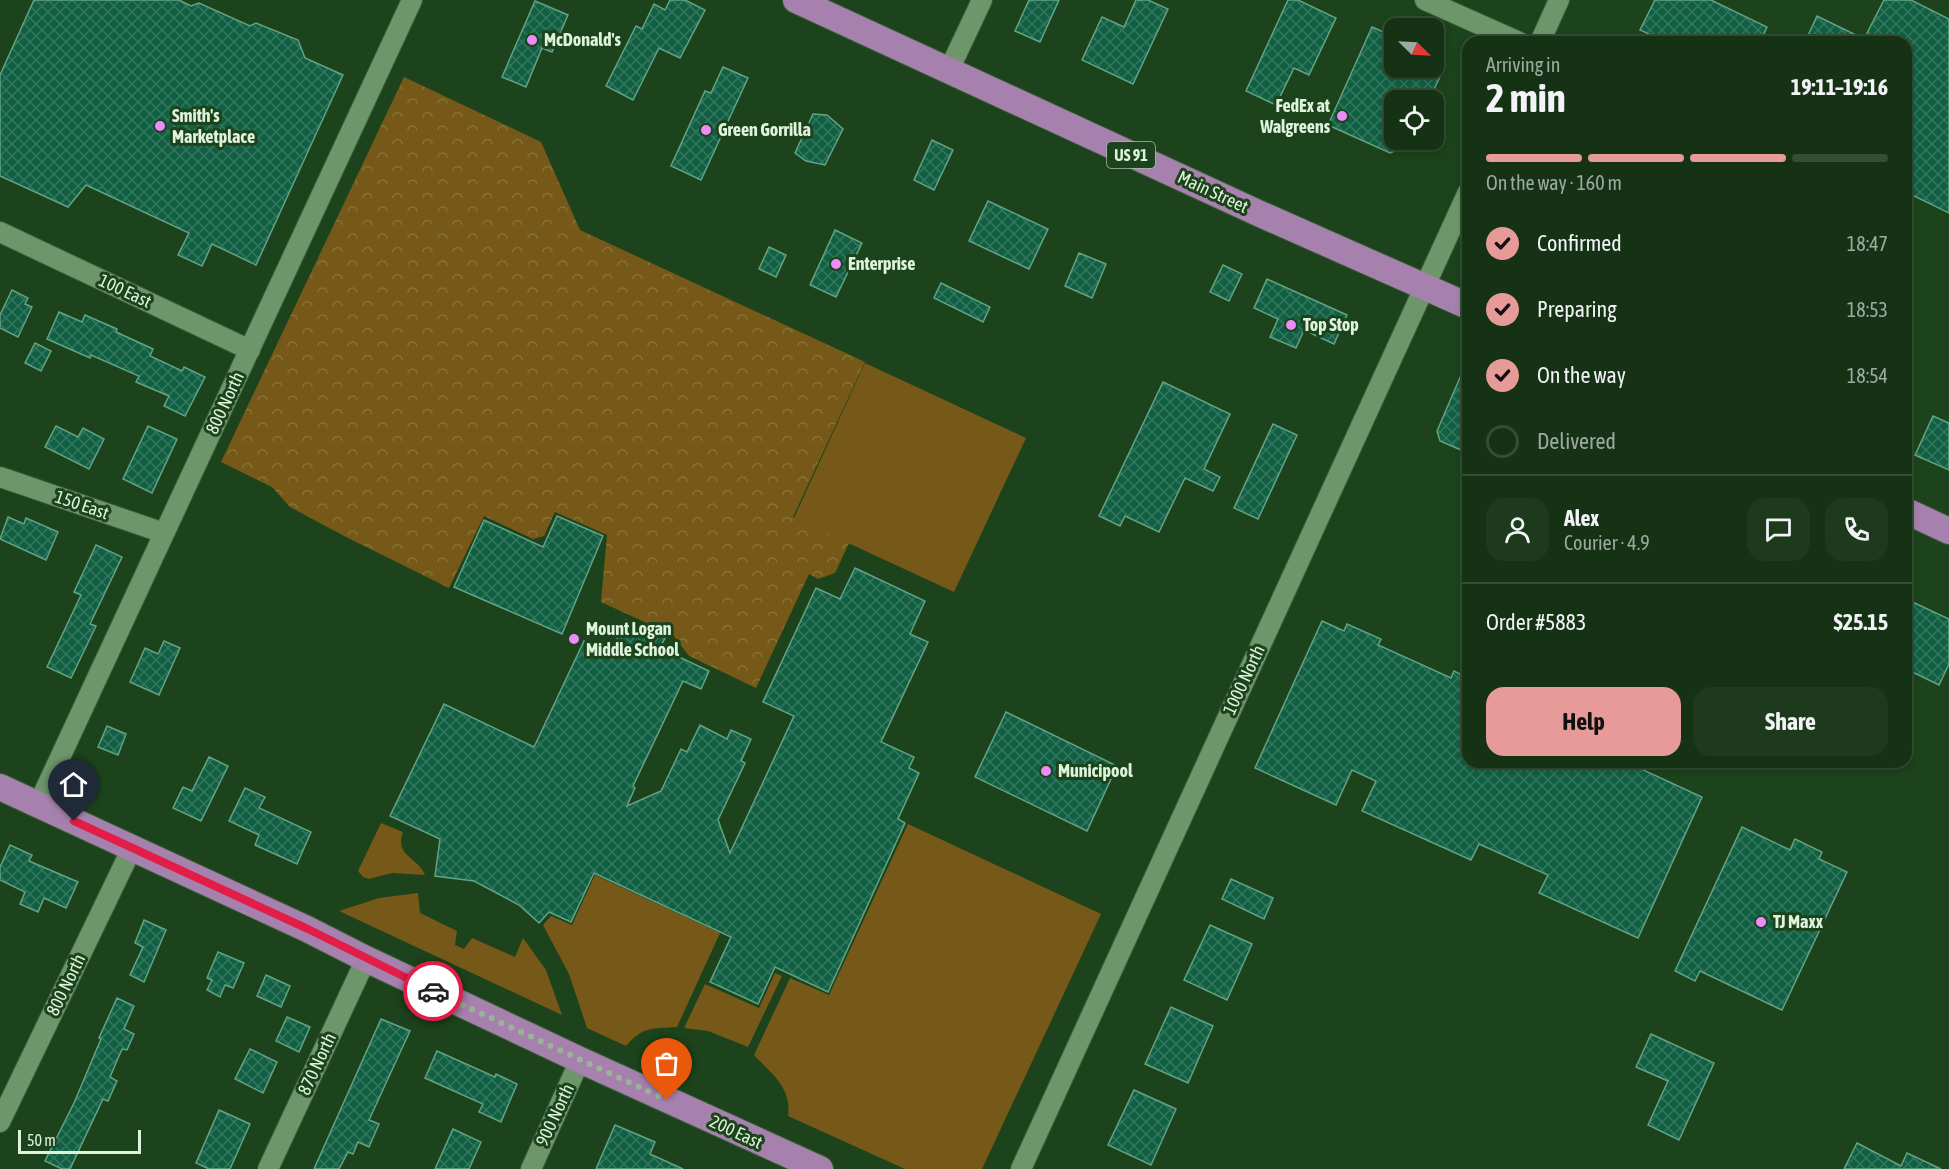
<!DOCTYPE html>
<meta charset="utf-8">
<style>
body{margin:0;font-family:"Asap Condensed",sans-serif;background:#1e3a1d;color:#f1f3f6;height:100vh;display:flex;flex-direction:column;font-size:22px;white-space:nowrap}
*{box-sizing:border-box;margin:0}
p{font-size:20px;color:#9daaa0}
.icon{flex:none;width:33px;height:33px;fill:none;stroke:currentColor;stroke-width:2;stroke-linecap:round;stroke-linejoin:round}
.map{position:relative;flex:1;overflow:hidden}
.sheet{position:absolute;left:1462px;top:36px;width:450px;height:732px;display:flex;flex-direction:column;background:#153214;border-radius:18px;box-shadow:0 3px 9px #0003,0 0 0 2px #344d34}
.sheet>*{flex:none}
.needle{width:39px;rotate:114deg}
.fabs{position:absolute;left:1384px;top:18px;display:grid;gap:12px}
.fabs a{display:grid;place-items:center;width:60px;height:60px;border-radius:12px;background:#153214;box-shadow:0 3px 9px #0003,0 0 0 2px #344d34;font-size:30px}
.scale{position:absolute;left:18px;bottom:15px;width:123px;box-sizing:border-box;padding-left:6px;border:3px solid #ddf3db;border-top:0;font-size:16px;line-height:21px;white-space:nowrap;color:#ddf3db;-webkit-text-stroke:4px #1c431b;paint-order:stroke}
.pin{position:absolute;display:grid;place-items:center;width:51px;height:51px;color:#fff;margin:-62px -26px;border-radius:50% 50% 50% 0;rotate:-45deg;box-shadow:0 0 6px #0007}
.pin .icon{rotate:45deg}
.courier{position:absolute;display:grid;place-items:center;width:60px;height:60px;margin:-30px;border:4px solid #e11d48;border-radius:50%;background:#fff;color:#222;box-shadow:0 2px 8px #0007}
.summary em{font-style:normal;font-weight:700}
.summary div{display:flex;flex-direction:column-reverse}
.summary{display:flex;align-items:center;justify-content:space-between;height:102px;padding:0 24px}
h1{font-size:39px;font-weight:700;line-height:45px}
.bar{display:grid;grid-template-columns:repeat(4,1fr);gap:9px 6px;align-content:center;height:72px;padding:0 24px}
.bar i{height:8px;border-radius:4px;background:#344d34}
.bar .current{background:#e69b98}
.bar p{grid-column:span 4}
.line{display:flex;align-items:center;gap:15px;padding:0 24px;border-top:2px solid #344d34}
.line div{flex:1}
.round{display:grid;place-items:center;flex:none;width:63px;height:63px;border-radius:18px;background:#1e3a1d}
ol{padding:0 24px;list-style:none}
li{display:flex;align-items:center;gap:18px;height:66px}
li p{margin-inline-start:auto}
li .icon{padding:6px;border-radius:50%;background:#e69b98;color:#111;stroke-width:4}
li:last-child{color:#9daaa0}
li i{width:33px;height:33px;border:3px solid #344d34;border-radius:50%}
.button{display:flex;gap:12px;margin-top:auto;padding:12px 24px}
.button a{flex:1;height:69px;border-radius:18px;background:#e69b98;color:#111;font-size:24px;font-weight:700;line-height:69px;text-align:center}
.button a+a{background:#1e3a1d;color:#f1f3f6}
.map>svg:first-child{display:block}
.grass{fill:#765918}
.park{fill:url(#park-crowns)}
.building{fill:url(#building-cross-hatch);stroke:#63a385;stroke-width:1.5}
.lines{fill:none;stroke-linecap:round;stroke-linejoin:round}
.minor-casing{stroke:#3a5e3a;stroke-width:22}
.major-casing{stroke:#3a5e3a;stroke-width:28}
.minor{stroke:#6d976a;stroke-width:20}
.major{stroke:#a781ad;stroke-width:26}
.done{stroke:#99b598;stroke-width:6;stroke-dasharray:0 10.8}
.route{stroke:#e11d48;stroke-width:8}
.poi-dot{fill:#ed8cf9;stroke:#1c431b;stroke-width:2}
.labels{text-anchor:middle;stroke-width:6;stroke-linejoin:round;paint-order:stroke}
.shield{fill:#1c431b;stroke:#a3bea1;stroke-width:1.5}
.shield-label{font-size:16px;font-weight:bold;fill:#ddf3db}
.poi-label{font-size:18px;font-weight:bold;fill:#ddf3db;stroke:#1c431b;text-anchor:start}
.street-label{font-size:18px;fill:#ddf3db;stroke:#1c431b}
</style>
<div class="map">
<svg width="1949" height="1169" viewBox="0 0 1949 1169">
<defs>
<pattern id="park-crowns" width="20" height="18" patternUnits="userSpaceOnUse" patternTransform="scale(1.5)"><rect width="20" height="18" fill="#765918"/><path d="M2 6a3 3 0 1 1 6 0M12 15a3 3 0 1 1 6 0" fill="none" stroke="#897139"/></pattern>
<pattern id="building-cross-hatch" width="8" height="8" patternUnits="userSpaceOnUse" patternTransform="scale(1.5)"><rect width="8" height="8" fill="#126043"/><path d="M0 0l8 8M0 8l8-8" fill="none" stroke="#34775e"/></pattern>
</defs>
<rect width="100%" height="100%" fill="#1c431b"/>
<g class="grass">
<path d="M865,363l161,75 -72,154 -160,-74z"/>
<path d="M381,823l22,9c-9,24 15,25 22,43l-33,-2 -23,6 -6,-2 -5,-6z"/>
<path d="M908,824l193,90 -119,255h-77l-117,-53c4,-28 -16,-42 -34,-61l36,-77 39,17z"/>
<path d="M595,875l125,58 -43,94c-25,2 -34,-1 -51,19l-39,-18 -18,-54 -26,-49 8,-9 21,9z"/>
<path d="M418,893l2,20 37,18 -2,14 9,4 8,-11 43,19 8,-19 23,32 16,45 -223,-104 40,-13z"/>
<path d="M775,973l7,3 -34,71 -40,-16 -24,-3 21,-44 54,24z"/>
</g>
<path class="park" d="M404,77l137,65 39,88 285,132 -72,155 56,26 -14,30 -17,6 -9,-5 -53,114 -67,-32 -16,-21 -72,-33 6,-67 -52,-23 -11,24 -11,3 -49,-23 -35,72 -103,-51 -56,-30 -18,-20 -51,-25z"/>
<g class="building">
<path d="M34,0h145l12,6 8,-3 51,23 6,-3 42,17 7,18 38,17 -87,190 -44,-21 -10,22 -24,-11 11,-22 -103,-48 -18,22 -68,-31v-101z"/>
<path d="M670,0h15l20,10 -25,48 -21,-10 -26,52 -27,-14 30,-60 6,3 12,-25 11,6z"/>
<path d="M1029,0h30l-19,42 -25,-11z"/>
<path d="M1136,0h12l20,9 -35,75 -51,-24 20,-43 22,10z"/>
<path d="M1288,0h10l38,18 -27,57 -15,-7 -18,37 -30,-14z"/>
<path d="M1655,0h56l56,27 -7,15h-94l-26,-12z"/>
<path d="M1884,0h27l38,19v194l-43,-21v-150h-101l12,-26 47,23z"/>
<path d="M535,1l33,14 -16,37 -10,-4 -16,39 -24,-10z"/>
<path d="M1372,27l23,10v31h49l-15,32h-34v40h25l-30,13 -62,-28z"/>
<path d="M723,67l25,11 -47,102 -30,-14 34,-75 6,2z"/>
<path d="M813,114l14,1 16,14 -18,36 -19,-4 -11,-8z"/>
<path d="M932,140l21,10 -19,40 -20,-10z"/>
<path d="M988,201l60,28 -19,40 -60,-28z"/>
<path d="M835,230l27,13 -26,54 -26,-12z"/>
<path d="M769,247l17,8 -10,22 -17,-8z"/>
<path d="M1079,253l27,11 -14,34 -27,-12z"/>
<path d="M1223,265l19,9 -13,27 -19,-9z"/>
<path d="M1267,279l80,36 -13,29 -30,-14 -8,18 -26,-11 8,-18 -24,-11z"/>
<path d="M941,283l49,24 -7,15 -49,-24z"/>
<path d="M12,290l16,8 -3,6 7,3 -14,30 -18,-9v-13z"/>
<path d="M59,312l23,10 3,-7 32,14 -1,3 37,17 -3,7 32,15 2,-4 21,10 -20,39 -21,-10 5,-10 -33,-14 3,-6 -48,-21 -1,3 -43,-19z"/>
<path d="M35,343l16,8 -10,20 -16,-8z"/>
<path d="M1468,359v94l-28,-12 -3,-10z"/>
<path d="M1163,382l67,32 -26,55 16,8 -7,14 -28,-13 -26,54 -34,-16 -5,10 -21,-10z"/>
<path d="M1933,416l16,7v47l-34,-15z"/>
<path d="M1273,424l24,11 -39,84 -24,-11z"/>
<path d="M56,426l22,11 5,-9 21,11 -15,30 -44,-22z"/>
<path d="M148,426l29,13 -25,54 -29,-14z"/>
<path d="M557,516l46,20 -41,98 -108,-47 30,-67 59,27z"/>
<path d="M8,517l16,7 2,-6 32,14 -12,28 -46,-21z"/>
<path d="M96,545l26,12 -32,67 6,2 -25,52 -24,-11 34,-72 -7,-3z"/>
<path d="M855,568l70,33 -15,33 18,8 -47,100 33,15 -5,11 10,5 -21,46 7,4 -77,169 -53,-25 -17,37 -48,-22 21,-45 -137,-64 -23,49 -22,-10 -10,11 -20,-18 -45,-24 -39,-5 5,-37 -50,-23 54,-112 90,43 50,-106 26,13 16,-34 39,18 -5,10 49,23 -8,18 -18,-8 -50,105 2,2 -8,18 34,-15 20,-42 6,3 13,-27 27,14 4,-9 20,9 -10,22 4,2 -27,57 12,33 64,-137 -31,-14 53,-114 24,11z"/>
<path d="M1906,599l43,20v45l-10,21 -33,-16z"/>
<path d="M1322,621l22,10 3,-7 34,15 -3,6 73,33 3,-7 14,7v84h158l76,35 -64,141 -99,-45 9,-18 -69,-31 -8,16 -109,-49 14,-30 -24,-11 -16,35 -81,-37z"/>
<path d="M164,641l16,7 -21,47 -29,-13 15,-34 13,6z"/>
<path d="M1006,712l111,54 -30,65 -112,-54z"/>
<path d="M107,726l19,8 -8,21 -20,-8z"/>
<path d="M209,757l19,9 -27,55 -28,-13 10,-21 9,4z"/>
<path d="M245,788l20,9 -6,11 52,24 -14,32 -42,-19 4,-10 -30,-14z"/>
<path d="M1742,827l48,23 5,-11 27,13 -3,7 28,13 -65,138 -82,-39 -5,10 -20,-10z"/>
<path d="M10,845l22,10 -3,6 49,21 -12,26 -22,-10 -6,14 -18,-8 5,-12 -25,-12v-13z"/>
<path d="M1231,879l42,19 -9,21 -42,-20z"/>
<path d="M144,920l22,10 -22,52 -14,-7 13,-28 -8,-4z"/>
<path d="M1210,925l42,19 -25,56 -43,-20z"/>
<path d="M218,952l26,11 -11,25 -8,-3 -5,12 -13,-7 5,-10 -5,-2z"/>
<path d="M266,975l24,11 -9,21 -24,-11z"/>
<path d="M117,998l17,8 -10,23 10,5 -7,16 -5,-1 -12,28 7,4 -9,20 -5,-2 -33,70h-8l-17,-8 29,-58 27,-64 -2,-1z"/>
<path d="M1171,1007l42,19 -25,57 -43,-19z"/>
<path d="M287,1017l23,10 -11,25 -23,-11z"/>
<path d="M381,1019l29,12 -41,89 10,4 -10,23 -11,-5 -5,12 -5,-2 -9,17h-25z"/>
<path d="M1651,1034l63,29 -35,77 -31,-15 20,-44 -32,-14z"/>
<path d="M250,1049l27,13 -14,31 -28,-14z"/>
<path d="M437,1051l58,26 1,-3 21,10 -16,38 -22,-10 4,-8 -58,-26z"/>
<path d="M1134,1090l42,19 -25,56 -43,-20z"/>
<path d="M219,1110l31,14 -20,45h-21l-13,-6z"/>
<path d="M615,1125l40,17 -5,12 33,15h-87z"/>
<path d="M453,1129l28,13 -12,27h-34z"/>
<path d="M1857,1143l44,23 6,-13 34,16h-97z"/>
</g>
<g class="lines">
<g class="minor-casing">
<g id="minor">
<path d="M1425,0l94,42"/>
<path d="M1540,42l19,-42"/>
<path d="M949,70l33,-70"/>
<path d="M0,232l250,118"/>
<path d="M0,477l164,56"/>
<path d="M38,805l374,-805"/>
<path d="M0,1122l132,-274"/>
<path d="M268,1169l98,-210"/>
<path d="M531,1169l49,-109"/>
<path d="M1021,1169l447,-977"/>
</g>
</g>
<g class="major-casing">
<g id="major">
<path d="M796,0l462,213 210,93"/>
<path d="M1906,511l43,20"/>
<path d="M0,787l307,142 59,30 214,101 240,109"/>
</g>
</g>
<use href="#minor" class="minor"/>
<use href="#major" class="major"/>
</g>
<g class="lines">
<path class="done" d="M433,991l234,109"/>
<path class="route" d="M74,821l234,108 125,62"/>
</g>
<g class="poi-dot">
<circle cx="532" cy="40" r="6"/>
<circle cx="1342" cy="116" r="6"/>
<circle cx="160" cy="126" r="6"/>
<circle cx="706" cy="130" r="6"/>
<circle cx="836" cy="264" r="6"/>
<circle cx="1291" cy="325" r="6"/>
<circle cx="574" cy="639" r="6"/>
<circle cx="1046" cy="771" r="6"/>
<circle cx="1761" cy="922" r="6"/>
</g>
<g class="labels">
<rect class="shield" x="1107" y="142" width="48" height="26" rx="4.5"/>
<g class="shield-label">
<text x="1131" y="161">US 91</text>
</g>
<g class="poi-label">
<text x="544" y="46">McDonald's</text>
<text x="1330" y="112" text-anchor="end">FedEx at<tspan x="1330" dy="21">Walgreens</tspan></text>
<text x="172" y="122">Smith's<tspan x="172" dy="21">Marketplace</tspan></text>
<text x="718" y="136">Green Gorrilla</text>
<text x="848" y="270">Enterprise</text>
<text x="1303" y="331">Top Stop</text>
<text x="586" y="635">Mount Logan<tspan x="586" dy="21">Middle School</tspan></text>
<text x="1058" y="777">Municipool</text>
<text x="1773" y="928">TJ Maxx</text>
</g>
<g class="street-label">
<text transform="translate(1213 192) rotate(25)" y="6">Main Street</text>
<text transform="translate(125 291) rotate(25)" y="6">100 East</text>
<text transform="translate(225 403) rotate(-65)" y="6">800 North</text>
<text transform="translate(82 505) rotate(19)" y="6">150 East</text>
<text transform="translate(1244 680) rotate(-65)" y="6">1000 North</text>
<text transform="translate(66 985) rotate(-64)" y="6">800 North</text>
<text transform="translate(317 1064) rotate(-65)" y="6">870 North</text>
<text transform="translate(555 1115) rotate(-65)" y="6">900 North</text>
<text transform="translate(736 1132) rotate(25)" y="6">200 East</text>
</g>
</g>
</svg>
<div class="fabs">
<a><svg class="needle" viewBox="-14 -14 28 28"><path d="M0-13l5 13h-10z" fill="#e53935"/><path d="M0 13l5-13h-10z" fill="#9daaa0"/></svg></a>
<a><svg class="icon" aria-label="locate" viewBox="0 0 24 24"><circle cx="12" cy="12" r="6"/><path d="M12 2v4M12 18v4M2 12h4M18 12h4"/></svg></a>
</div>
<div class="scale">50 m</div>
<div class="pin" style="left:667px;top:1100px;background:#ea580c"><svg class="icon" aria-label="bag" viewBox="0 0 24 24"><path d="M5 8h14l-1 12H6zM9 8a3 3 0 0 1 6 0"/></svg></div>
<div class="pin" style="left:74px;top:821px;background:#1f2937"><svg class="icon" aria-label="home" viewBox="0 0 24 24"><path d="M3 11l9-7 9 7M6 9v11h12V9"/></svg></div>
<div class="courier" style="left:433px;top:991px"><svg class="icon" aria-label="car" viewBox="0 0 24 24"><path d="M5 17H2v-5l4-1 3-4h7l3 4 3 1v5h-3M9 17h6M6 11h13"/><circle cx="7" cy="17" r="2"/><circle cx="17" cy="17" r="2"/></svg></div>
<section class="sheet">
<div class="summary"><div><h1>2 min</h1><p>Arriving in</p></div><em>19:11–19:16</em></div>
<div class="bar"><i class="current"></i><i class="current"></i><i class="current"></i><i></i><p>On the way · 160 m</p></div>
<ol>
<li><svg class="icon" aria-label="check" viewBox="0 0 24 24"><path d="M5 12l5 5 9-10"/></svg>Confirmed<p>18:47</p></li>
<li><svg class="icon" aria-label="check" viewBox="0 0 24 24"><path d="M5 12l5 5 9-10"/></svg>Preparing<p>18:53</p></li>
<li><svg class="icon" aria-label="check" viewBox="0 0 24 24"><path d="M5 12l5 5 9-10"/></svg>On the way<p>18:54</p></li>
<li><i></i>Delivered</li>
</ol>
<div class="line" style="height:108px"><a class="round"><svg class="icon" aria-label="person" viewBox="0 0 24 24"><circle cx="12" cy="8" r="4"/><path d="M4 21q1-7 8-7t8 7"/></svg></a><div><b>Alex</b><p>Courier · 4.9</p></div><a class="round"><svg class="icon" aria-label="chat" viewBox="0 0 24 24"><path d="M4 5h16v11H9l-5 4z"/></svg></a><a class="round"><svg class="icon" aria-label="phone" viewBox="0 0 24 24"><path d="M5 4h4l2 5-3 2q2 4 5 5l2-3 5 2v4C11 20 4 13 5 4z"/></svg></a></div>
<div class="line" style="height:78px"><div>Order #5883</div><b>$25.15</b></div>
<div class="button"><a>Help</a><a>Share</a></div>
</section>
</div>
